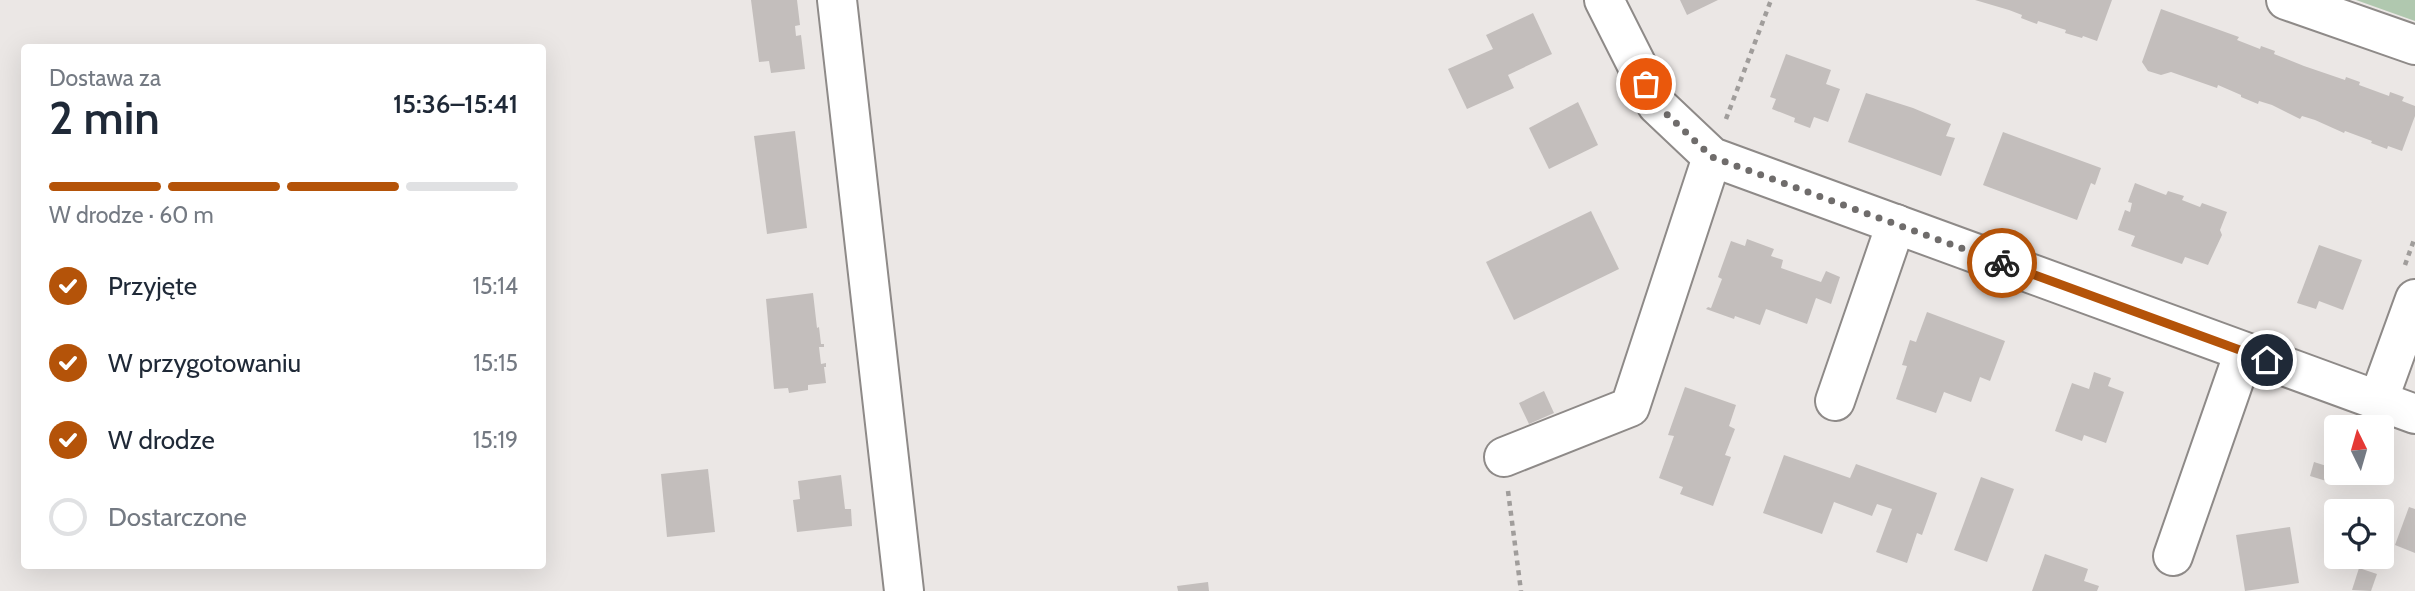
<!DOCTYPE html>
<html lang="pl">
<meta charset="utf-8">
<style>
body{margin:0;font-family:Cabin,sans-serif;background:#f2f2f3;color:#1f2937;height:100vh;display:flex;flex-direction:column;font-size:26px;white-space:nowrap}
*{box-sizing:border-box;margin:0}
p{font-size:23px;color:#747a83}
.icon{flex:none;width:38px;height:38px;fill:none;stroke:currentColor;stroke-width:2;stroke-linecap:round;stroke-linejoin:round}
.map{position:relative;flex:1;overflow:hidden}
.sheet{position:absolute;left:21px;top:44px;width:525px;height:525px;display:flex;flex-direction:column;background:#fff;border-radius:7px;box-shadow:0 7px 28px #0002}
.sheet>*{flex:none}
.needle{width:46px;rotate:355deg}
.tools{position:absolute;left:2324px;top:415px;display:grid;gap:14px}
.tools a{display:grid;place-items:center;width:70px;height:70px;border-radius:7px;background:#fff;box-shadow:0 7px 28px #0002;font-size:35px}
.pin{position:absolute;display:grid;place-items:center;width:60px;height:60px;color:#fff;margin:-30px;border:4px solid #fff;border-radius:50%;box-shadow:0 2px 7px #0007}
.courier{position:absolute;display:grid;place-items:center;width:70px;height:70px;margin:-35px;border:5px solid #b45309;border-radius:50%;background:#fff;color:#222;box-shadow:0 2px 9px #0007}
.overview em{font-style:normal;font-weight:600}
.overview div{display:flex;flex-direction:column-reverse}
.overview{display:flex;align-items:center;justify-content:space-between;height:119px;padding:0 28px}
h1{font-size:46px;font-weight:600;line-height:52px}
.bar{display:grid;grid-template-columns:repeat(4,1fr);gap:10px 7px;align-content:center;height:84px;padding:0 28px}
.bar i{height:9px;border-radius:5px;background:#e0e1e3}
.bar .selected{background:#b45309}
.bar p{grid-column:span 4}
ol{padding:0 28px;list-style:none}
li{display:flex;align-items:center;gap:21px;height:77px}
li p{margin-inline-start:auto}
li .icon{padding:7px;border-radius:50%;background:#b45309;color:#fff;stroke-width:4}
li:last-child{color:#747a83}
li i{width:38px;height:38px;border:4px solid #e0e1e3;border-radius:50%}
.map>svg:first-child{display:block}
.green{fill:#b0c8af}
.building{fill:#c3bebc}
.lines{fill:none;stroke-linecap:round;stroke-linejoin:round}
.minor-casing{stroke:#8e8a88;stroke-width:42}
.path{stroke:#a09d9b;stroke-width:4.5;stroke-dasharray:5 5;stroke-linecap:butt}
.minor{stroke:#fff;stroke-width:38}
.done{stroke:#6f6c6b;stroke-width:7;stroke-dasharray:0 12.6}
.route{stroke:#b45309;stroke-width:9}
</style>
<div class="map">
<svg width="2415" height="591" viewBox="0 0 2415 591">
<rect width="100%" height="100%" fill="#ebe7e5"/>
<path class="green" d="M2356,0h59v21z"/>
<g class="building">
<path d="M751,0h46l3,25 -5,1 1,10 5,-1 4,34 -34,4 -2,-12 -10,1z"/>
<path d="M1680,0h38l-31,15z"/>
<path d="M1975,0h137l-15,41 -14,-5 -1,2 -17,-5 1,-3 -28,-9 -1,3 -16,-6 1,-3 -13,-5z"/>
<path d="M2161,9l78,28 -2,3 23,9 1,-3 14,5 -1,3 30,12 41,14 1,-3 14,5 -1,3 30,11 1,-4 14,5 -2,4 13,5v10l-13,35 -14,-5 -1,3 -16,-6 1,-2 -27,-10 -1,2 -29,-13 -13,-4 -2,3 -28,-14 -13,-4 -1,3 -17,-7v-2l-23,-10 -1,3 -46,-16 -10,3 -13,-4 -6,-9z"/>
<path d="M1533,13l19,41 -44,21 6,13 -47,21 -19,-40 45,-20 -7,-14z"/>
<path d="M1786,54l45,16 -5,14 14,5 -12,33 -14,-5 -4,11 -16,-6 1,-4 -23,-9 4,-10 -6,-2z"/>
<path d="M1866,93l47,15 38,16 -5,12 9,2 -14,38 -93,-34z"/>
<path d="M1578,102l20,43 -49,24 -20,-41z"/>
<path d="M795,131l12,97 -40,6 -13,-98z"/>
<path d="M2003,132l98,36 -6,17 -4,-2 -14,37 -94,-35z"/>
<path d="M2135,183l31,12 2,-4 16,5 -2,4 18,7 2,-4 25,9 -7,18 2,5 -14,30 -23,-8 -3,7 -51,-18 4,-10 -17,-6 7,-20 5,2 2,-9 -4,-1z"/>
<path d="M1591,211l28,58 -105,51 -28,-58z"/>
<path d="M1747,239l27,10 -3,7 12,4 -2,8 40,14 5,-11 14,6 -9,27 -15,-6 -9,26 -41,-15 -6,16 -25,-9 -1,3 -28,-10 2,-2 3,1 11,-29 -4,-2 13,-36 14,5z"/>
<path d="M2319,245l43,15 -19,50 -24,-9 -3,8 -19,-6z"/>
<path d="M813,293l4,35 2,-1 2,17h3v3h-5l2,17 5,-1v4h-2l2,16 -18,2v5l-19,3 -1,-5 -14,1 -8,-90z"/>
<path d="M1927,312l78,29 -15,40 -10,-4 -9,25 -27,-10 -8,21 -40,-14 11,-33 -5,-1 8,-25 6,2z"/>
<path d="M2094,372l17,6 -3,8 16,6 -18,51 -22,-8 -2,6 -27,-10 17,-48 17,6z"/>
<path d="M1685,387l51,18 -7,21 6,3 -10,26 6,2 -18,49 -33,-12 3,-7 -24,-9 15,-42 -6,-1z"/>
<path d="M1544,391l10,22 -25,11 -10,-21z"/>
<path d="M1784,455l66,23 6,-14 81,29 -15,42 -5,-2 -10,30 -31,-11 16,-43 -15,-5 -5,12 -38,-14 -12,32 -59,-21z"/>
<path d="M2314,462l22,7v3h3l-3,12 -26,-8z"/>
<path d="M708,469l7,63 -48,5 -6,-63z"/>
<path d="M841,475l4,34h6l1,17 -55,6 -4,-32 7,-1 -2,-18z"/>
<path d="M1981,477l33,12 -27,73 -33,-12z"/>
<path d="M2409,507l6,2v44l-20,-8z"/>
<path d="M2290,527l9,56 -54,8 -9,-56z"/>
<path d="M2045,554l43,15 -4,12 15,5 -2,5h-65z"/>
<path d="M2359,568l18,6 -6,17 -19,-1z"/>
<path d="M1208,582l1,9h-31l-1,-5z"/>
</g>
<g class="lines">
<g class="minor-casing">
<g id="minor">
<path d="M837,0l67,591"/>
<path d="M1604,0l53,105 55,52 703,257"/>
<path d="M2286,0l129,45"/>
<path d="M1835,401l61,-177"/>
<path d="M2378,401l37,-102"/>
<path d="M1504,457l126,-50 82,-250"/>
<path d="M2173,556l71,-204"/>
</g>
</g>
<g class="path">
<path d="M1726,119l45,-119"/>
<path d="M2405,265l10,-28"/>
<path d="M1508,491l13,100"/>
</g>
<use href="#minor" class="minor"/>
</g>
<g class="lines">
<path class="done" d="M1646,84l11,21 55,52 290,106"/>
<path class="route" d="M2002,263l265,97"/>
</g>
</svg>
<div class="tools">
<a><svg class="needle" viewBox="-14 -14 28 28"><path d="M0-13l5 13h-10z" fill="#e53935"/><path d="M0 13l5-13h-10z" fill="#747a83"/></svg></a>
<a><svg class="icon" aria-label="locate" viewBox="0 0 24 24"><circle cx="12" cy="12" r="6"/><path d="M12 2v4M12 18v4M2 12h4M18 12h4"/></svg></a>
</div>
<div class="pin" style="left:1646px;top:84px;background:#ea580c"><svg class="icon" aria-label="bag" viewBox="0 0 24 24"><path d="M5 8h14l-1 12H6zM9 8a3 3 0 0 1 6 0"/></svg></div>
<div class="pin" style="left:2267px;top:360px;background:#1f2937"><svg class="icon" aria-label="home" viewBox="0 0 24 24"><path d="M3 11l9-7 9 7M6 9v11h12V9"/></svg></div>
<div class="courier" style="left:2002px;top:263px"><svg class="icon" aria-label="bike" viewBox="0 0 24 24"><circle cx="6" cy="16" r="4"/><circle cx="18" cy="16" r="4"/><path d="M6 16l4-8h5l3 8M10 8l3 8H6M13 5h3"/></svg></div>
<section class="sheet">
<div class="overview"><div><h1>2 min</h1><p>Dostawa za</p></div><em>15:36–15:41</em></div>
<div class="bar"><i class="selected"></i><i class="selected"></i><i class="selected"></i><i></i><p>W drodze · 60 m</p></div>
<ol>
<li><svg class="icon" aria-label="check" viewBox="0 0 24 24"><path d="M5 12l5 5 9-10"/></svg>Przyjęte<p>15:14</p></li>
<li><svg class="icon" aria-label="check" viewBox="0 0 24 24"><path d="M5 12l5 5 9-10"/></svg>W przygotowaniu<p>15:15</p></li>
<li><svg class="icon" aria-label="check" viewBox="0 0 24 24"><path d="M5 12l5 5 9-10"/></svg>W drodze<p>15:19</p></li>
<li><i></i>Dostarczone</li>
</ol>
</section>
</div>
